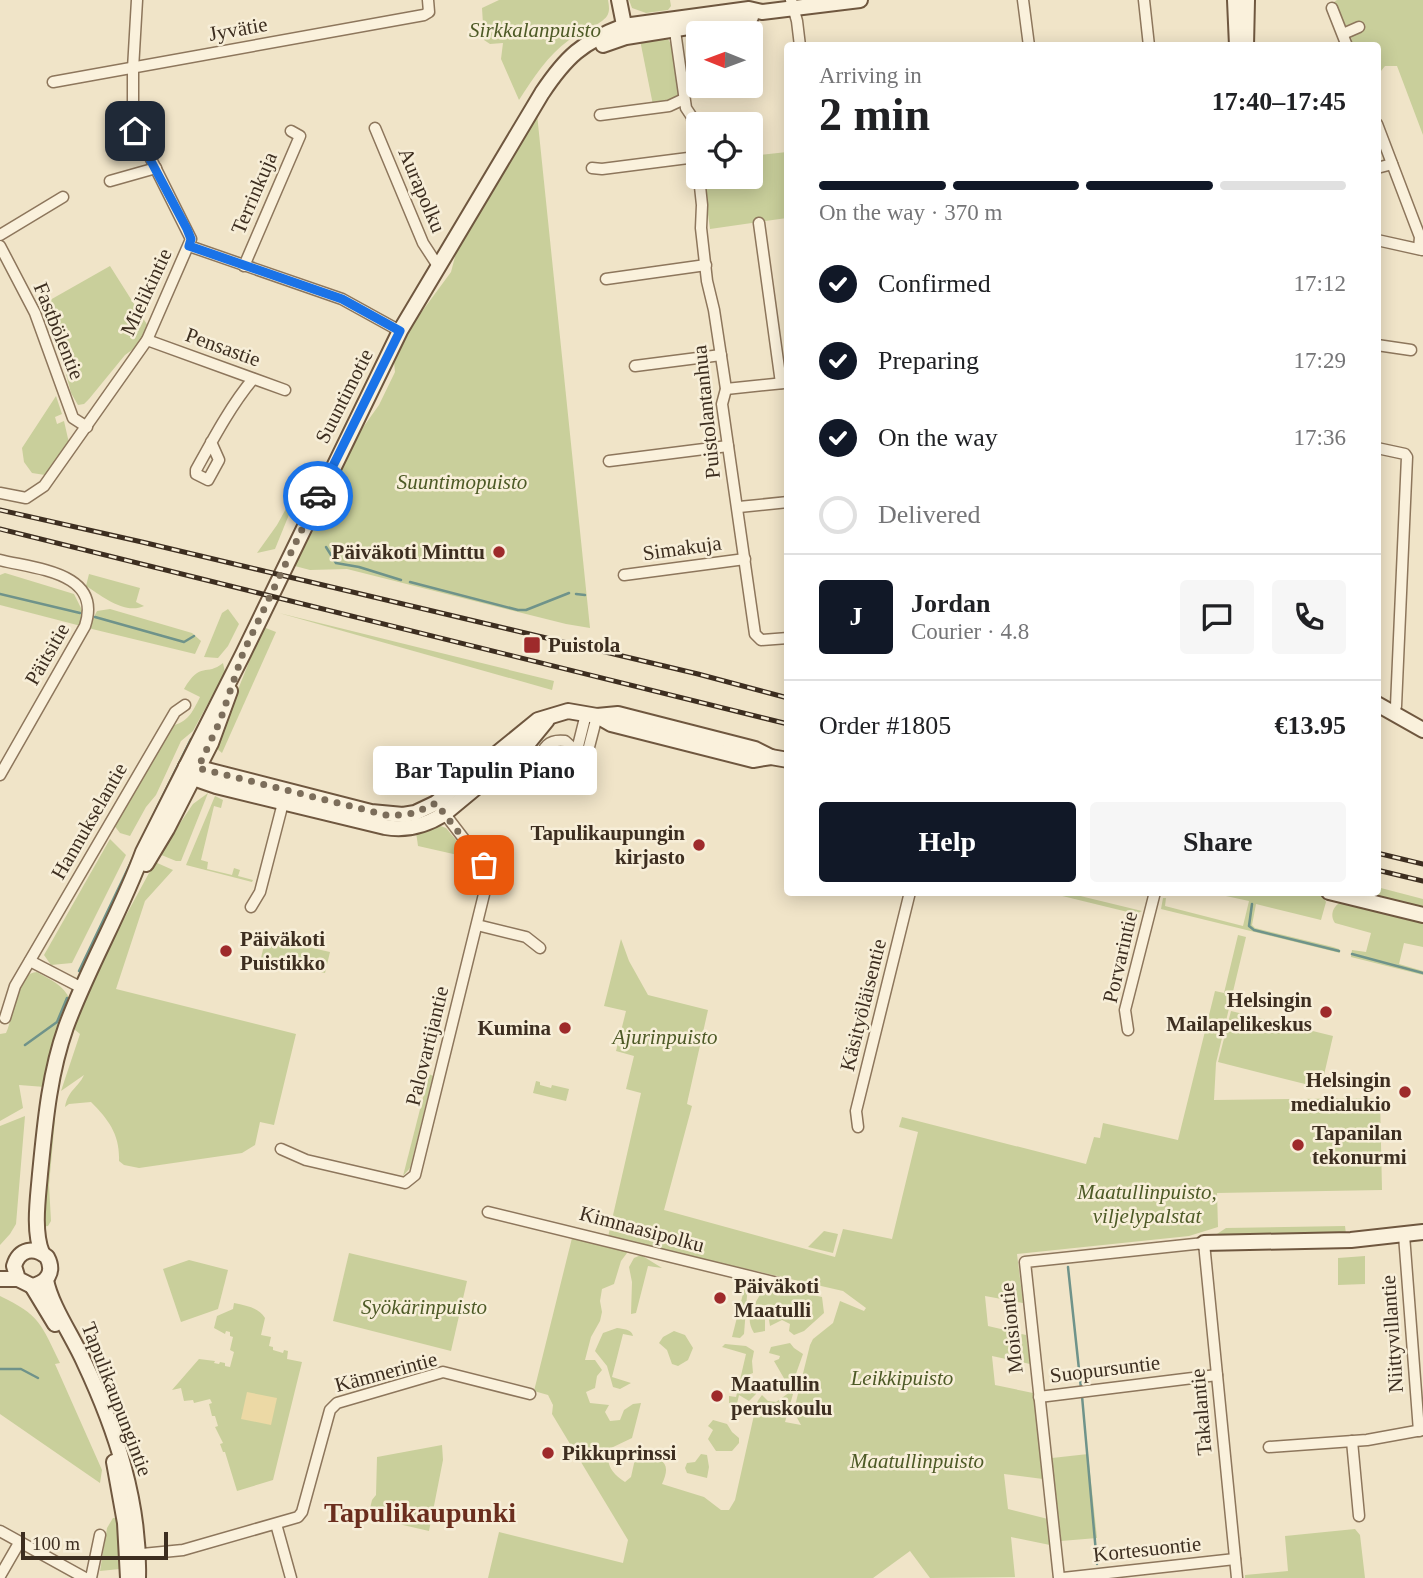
<!DOCTYPE html>
<meta charset="utf-8">
<style>
body{margin:0;font-family:"Times New Roman",serif;background:#f6f6f6;color:#202124;height:100vh;display:flex;flex-direction:column;font-size:26px;white-space:nowrap}
*{box-sizing:border-box;margin:0}
p{font-size:23px;color:#757577}
.icon{flex:none;width:38px;height:38px;fill:none;stroke:currentColor;stroke-width:2;stroke-linecap:round;stroke-linejoin:round}
.map{position:relative;flex:1;overflow:hidden}
.details{position:absolute;left:784px;top:42px;width:597px;height:854px;display:flex;flex-direction:column;background:#fff;border-radius:7px;box-shadow:0 4px 18px #0003}
.details>*{flex:none}
.needle{width:46px;rotate:271deg}
.buttons{position:absolute;left:686px;top:21px;display:grid;gap:14px}
.buttons a{display:grid;place-items:center;width:77px;height:77px;border-radius:7px;background:#fff;box-shadow:0 4px 18px #0003;font-size:35px}
.scale{position:absolute;left:21px;bottom:18px;width:147px;box-sizing:border-box;padding-left:7px;border:4px solid #3d2e20;border-top:0;font-size:19px;line-height:24px;white-space:nowrap;color:#3d2e20;-webkit-text-stroke:5px #f7eed8;paint-order:stroke}
.pin{position:absolute;display:grid;place-items:center;width:60px;height:60px;color:#fff;margin:-30px;border-radius:14px;box-shadow:0 4px 10px #0006}
.courier{position:absolute;display:grid;place-items:center;width:70px;height:70px;margin:-35px;border:5px solid #1a73e8;border-radius:50%;background:#fff;color:#222;box-shadow:0 2px 9px #0007}
.bubble{position:absolute;height:49px;border-radius:7px;background:#fff;box-shadow:0 4px 18px #0003;font-size:23px;font-weight:700;line-height:49px;text-align:center}
.summary em{font-style:normal;font-weight:700}
.summary div{display:flex;flex-direction:column-reverse}
.summary{display:flex;align-items:center;justify-content:space-between;height:119px;padding:0 35px}
h1{font-size:46px;font-weight:700;line-height:52px}
.bar{display:grid;grid-template-columns:repeat(4,1fr);gap:10px 7px;align-content:center;height:84px;padding:0 35px}
.bar i{height:9px;border-radius:5px;background:#e0e0e0}
.bar .selected{background:#111827}
.bar p{grid-column:span 4}
.line{display:flex;align-items:center;gap:18px;padding:0 35px;border-top:2px solid #e0e0e0}
.line div{flex:1}
.round{display:grid;place-items:center;flex:none;width:74px;height:74px;border-radius:7px;background:#f6f6f6}
ol{padding:0 35px;list-style:none}
li{display:flex;align-items:center;gap:21px;height:77px}
li p{margin-inline-start:auto}
li .icon{padding:7px;border-radius:50%;background:#111827;color:#fff;stroke-width:4}
li:last-child{color:#757577}
li i{width:38px;height:38px;border:4px solid #e0e0e0;border-radius:50%}
.cta{display:flex;gap:14px;margin-top:auto;padding:14px 35px}
.cta a{flex:1;height:80px;border-radius:7px;background:#111827;color:#fff;font-size:28px;font-weight:700;line-height:80px;text-align:center}
.cta a+a{background:#f6f6f6;color:#202124}
.map>svg:first-child{display:block}
.green{fill:#c9cf9b}
.sand{fill:#ecd9a5}
.lines{fill:none;stroke-linecap:round;stroke-linejoin:round}
.stream{stroke:#6f938a;stroke-width:2.5}
.street-casing{stroke:#8d765c;stroke-width:13}
.secondary-casing{stroke:#6f573f;stroke-width:18}
.street{stroke:#faf1dc;stroke-width:10}
.secondary{stroke:#faf1dc;stroke-width:14}
.rail-casing{stroke:#3d2e20;stroke-width:5}
.rail{stroke:#f7eed8;stroke-width:2.5;stroke-dasharray:8;stroke-linecap:butt}
.done{stroke:#7c6e5b;stroke-width:7;stroke-dasharray:0 12.6}
.route{stroke:#1a73e8;stroke-width:9}
.poi-dot{fill:#9e2a2b;stroke:#f7eed8;stroke-width:2.5}
.labels{text-anchor:middle;stroke-width:5;stroke-linejoin:round;paint-order:stroke}
.street-label{font-size:21px;fill:#3d2e20;stroke:#f7eed8}
.park-label{font-size:21px;font-style:italic;fill:#4d5a26;stroke:#f7eed8}
.poi-label{font-size:21px;font-weight:bold;fill:#3d2e20;stroke:#f7eed8;text-anchor:start}
.district-label{font-size:28px;font-weight:bold;fill:#6b2e1e;stroke:#f7eed8}
</style>
<div class="map">
<svg width="1423" height="1578" viewBox="0 0 1423 1578">
<rect width="100%" height="100%" fill="#f0e4c8"/>
<g class="green">
<path d="M499,0h109c1,6 2,11 -1,16 -6,9 -29,17 -38,24 -22,16 -35,37 -50,60l-18,-41 2,-16 -13,1 -6,-4 -2,-32z"/>
<path d="M629,0h41l1,6 -3,4 -22,3 -14,-5z"/>
<path d="M1337,0h86v135l-26,-69h-12l-8,10v-30l-25,-1 -1,-9 11,-5 -2,-7 -13,3 -4,-3 -9,-22z"/>
<path d="M660,36l8,3 4,7 7,49 -10,8 -16,2 -13,-65z"/>
<path d="M537,114l53,514 -24,-4 -219,-55 -37,1 -19,-5 63,-125 25,-35 16,-33 -1,-10 18,-37 39,-53 5,-19z"/>
<path d="M787,152v66l-77,11 -7,-52h48v-21z"/>
<path d="M110,266l38,60 -9,19 -14,10 -36,44 -5,5 -6,1 -7,-12 -9,-34 -19,-55z"/>
<path d="M56,396l6,18 -7,3 2,7 7,-3 5,22 -24,32 -13,-2 -8,-11 -2,-14z"/>
<path d="M297,495l-22,54 -18,4 20,-28 16,-29z"/>
<path d="M5,573l69,21 8,16h4l-5,16 -81,-21v-30z"/>
<path d="M89,574l51,14 -4,14 8,4c-19,9 -42,-10 -58,-20z"/>
<path d="M110,609l82,24 9,8 -6,13 -107,-26 9,-17z"/>
<path d="M228,609l11,15 -11,22 -10,12 -14,-1 18,-44z"/>
<path d="M279,613l275,68 -2,9z"/>
<path d="M263,627l13,5 -54,121 -7,-6z"/>
<path d="M223,663l2,9 -32,59 -12,10 -25,54 -10,12 -16,29 -10,-3 -7,-9 58,-98c17,-4 21,-13 29,-29l-16,-8c17,-29 22,-12 39,-26z"/>
<circle cx="558" cy="757" r="11"/>
<path d="M208,793l-27,68h-5l-17,-7 34,-50z"/>
<path d="M215,796l8,4 -2,8 -7,-2 -13,54 7,2 -1,7 25,6 2,-7 6,2 -2,6 15,4 -1,2 -66,-17z"/>
<path d="M435,824l11,4 25,30 -53,-12 -2,-14z"/>
<path d="M110,839l16,16 -54,108 -21,2 -7,-10z"/>
<path d="M155,862l18,8 -28,31 -29,88 180,45 -22,91 -14,-3 -5,23 -13,8 -103,15 -15,-3 -5,-4c1,-26 -10,-41 -28,-59l-22,2 -4,3c3,-17 13,-19 19,-32l-23,16 19,-57 -6,-5 13,-42z"/>
<path d="M1377,887l46,12v11l-71,-17 25,-1z"/>
<path d="M1306,892l17,4 3,6 -5,18 -65,-16 -4,21 3,3 78,19 6,2 1,4 -179,-44 2,-11h3l-1,8 78,20 6,-25 -37,-8z"/>
<path d="M1050,893h18l74,18 -6,3z"/>
<path d="M1344,901l79,20v26l-19,-4 -5,21 24,7v4l-72,-18 1,-7 14,2 5,-19 -36,-10c-6,-9 -1,-19 9,-22z"/>
<path d="M1238,935l8,2 -30,126 -2,37 166,-2 2,92 -165,3 1,34 -29,9 -172,18 6,49 -38,-7 3,30 38,9 4,29 -38,-8 3,29 38,8 10,86 -39,-5 4,35 40,10 2,26 -39,-8 4,40 -85,1 -20,-27 -37,27h-385l11,-46 124,31 5,-23 -76,-126 1,-9 -5,-10 -14,-4 38,-153 52,11 3,4 -6,8 -7,23 -12,5 -2,12 2,11 -2,9 -9,16 -6,23h10l7,10 -5,6 -2,12 -9,4 4,11 19,2 -4,7 5,9 10,-1 4,-10 9,-6 8,-1 -9,35 -23,11c-4,16 4,25 16,33l6,-5 4,-18c19,-1 40,-3 27,25l42,13 17,13h8l6,-10 19,-85 8,1c-6,-10 -8,-11 0,-21l6,6 8,1 14,-10 3,2 -8,28 16,3 -5,-9 -1,-10 15,-61 3,-6 20,-16 7,-22 24,10 2,-3 -23,-17 -235,-54 33,-144 -15,-4 8,-33 -18,-5 10,-40 -22,-5 17,-67 8,22 19,34 60,15 -20,89 -1,5 5,2 -28,104 171,47 8,-28 49,10 26,-107 -19,-5 3,-10 184,47 8,-27 6,1 3,-15 75,17 37,-149 9,2z"/>
<path d="M265,941l33,7 1,-3 31,7 -5,21 -64,-15z"/>
<path d="M37,972c14,8 27,13 33,28l-25,87 -26,-2 4,23 -23,13v-87l6,-1c8,-15 7,-60 31,-61z"/>
<path d="M1231,1011l102,25 -12,52 -103,-26z"/>
<path d="M429,1074l4,2 -23,92 -7,8z"/>
<path d="M536,1081l4,1v3l11,3 1,-3 17,4 -3,12 -33,-8z"/>
<path d="M25,1116l-9,108 -6,10 -10,11v-119z"/>
<path d="M51,1117l4,2 -6,66 2,36 -3,5 -6,1z"/>
<path d="M1345,1226l1,8 -132,2 12,-8z"/>
<path d="M824,1231l14,3 -5,19 -25,-6z"/>
<path d="M349,1253l118,28 -16,70 -118,-30z"/>
<path d="M641,1255l21,13 -14,-2 -12,47 -5,1 1,-32 -3,-15 5,-9z"/>
<path d="M1365,1256v28l-27,1v-27z"/>
<path d="M189,1260l39,10 -10,39 -37,13 -18,-53z"/>
<path d="M764,1284l58,13 2,16 -20,18 -10,4 -5,-4 1,-7 -8,-4 -12,6 -1,-6 4,-8 -2,-5 -8,-2 -4,6 6,8v12l-11,2c-13,-21 7,-32 10,-49z"/>
<path d="M745,1286l2,10 -3,38 -4,4 -8,-1z"/>
<path d="M0,1296c40,19 41,28 60,67l-5,1 47,106 -2,13 -100,-69z"/>
<path d="M234,1303c13,3 24,4 31,15l-4,17 10,2 -2,9 4,1v3l10,3 1,-3 4,1 -1,8 15,3 -29,118 -36,11 -12,-39h-2l-3,-8 3,-1 -8,-16 3,-1 -3,-10h-3l-3,-12 3,-1 -2,-4 -16,4 -1,-3 -9,1 -3,-13 -9,2 27,-31 16,2 -1,2 5,1 1,-2 5,1v3l5,1 4,-15 -4,-2 3,-13 -3,-1v-4l-4,-1 -1,3 -11,-6 3,-12 16,-7z"/>
<path d="M617,1328c6,1 15,1 16,8l-10,-2 -11,43 19,6 -11,6 -7,-2 -6,-21 -12,-15 8,-18z"/>
<path d="M674,1331l11,4 8,13 -5,12 -10,6 -6,-2 -5,-14 -8,-7 4,-6z"/>
<path d="M790,1343l4,5 9,6 -11,31 3,1 -6,1 -15,-26 5,-2 1,-3 -11,-3 2,-6z"/>
<path d="M725,1344l21,2 8,5 -2,10 1,12 -5,2 -1,8 7,1 2,10 -7,7 -10,-6 -3,13 -7,-5v-7l7,1 10,-43 -24,-7z"/>
<path d="M713,1420l14,4 5,8 7,6v5l-7,8h-16l-8,-12 5,-9 -5,-4z"/>
<path d="M442,1445l1,15 -14,71 -61,-14 4,-17 4,-5 1,-38z"/>
<path d="M701,1454l6,1 2,12 -2,11 -20,-5 -2,-5 2,-5 8,-1z"/>
<path d="M1088,1454l9,84 -36,3 -9,-83z"/>
<path d="M113,1518h5l2,51 -20,2 7,-43z"/>
<path d="M1355,1529l5,6 5,43h-120v-3l43,-4 -3,-35z"/>
</g>
<path class="sand" d="M247,1392l30,6 -6,27 -30,-6z"/>
<g class="lines">
<g class="stream">
<path d="M326,547l10,16 23,4 42,13"/>
<path d="M410,582l108,28h8l43,-17"/>
<path d="M0,594l80,19"/>
<path d="M576,594l9,1"/>
<path d="M95,617l89,25 10,-6"/>
<path d="M146,830l45,-91"/>
<path d="M1252,904l-3,22 5,4 85,21"/>
<path d="M1352,954l71,19"/>
<path d="M79,971l54,-113"/>
<path d="M25,1045l32,-23 10,-24"/>
<path d="M1068,1267l13,121"/>
<path d="M0,1369h21l17,9"/>
<path d="M1082,1396l15,168"/>
</g>
<g class="street-casing">
<g id="street">
<path d="M791,0l6,21 3,25"/>
<path d="M1023,0l6,46"/>
<path d="M1144,0l5,46"/>
<path d="M1332,8l15,38"/>
<path d="M674,24l12,84 6,9 6,54"/>
<path d="M1343,34l16,-7"/>
<path d="M53,82l371,-67 5,-3 -1,-12"/>
<path d="M600,115l69,-9 15,-7"/>
<path d="M1377,124l38,100 5,13 -1,12"/>
<path d="M375,128l48,115 15,23"/>
<path d="M592,168l10,1 94,-12"/>
<path d="M1377,168l15,-4"/>
<path d="M699,177l3,28 -1,23 6,53 7,29 12,79 -4,15 33,230 6,6 27,-2"/>
<path d="M110,181l46,-13"/>
<path d="M759,223l22,160"/>
<path d="M0,235l63,-38"/>
<path d="M1377,240l45,10"/>
<path d="M0,246l35,67 38,105 14,9"/>
<path d="M189,246l153,53 58,32"/>
<path d="M244,266l56,-130 -9,-5"/>
<path d="M606,279l100,-14"/>
<path d="M147,340l138,50"/>
<path d="M1377,345l34,5"/>
<path d="M635,366l86,-11"/>
<path d="M726,389l58,-6"/>
<path d="M211,442l8,18 -11,20 -12,-6v-4c16,-29 35,-65 57,-91"/>
<path d="M1377,448l28,6 2,3 -11,249 -3,7"/>
<path d="M609,461l119,-15"/>
<path d="M0,493l26,5 18,-12 103,-146 44,-101 -58,-116v-54l4,-69"/>
<path d="M739,507l49,-5"/>
<path d="M0,560c35,9 103,12 85,66l-85,149"/>
<path d="M624,575l121,-16"/>
<path d="M522,743c13,16 30,40 53,36l8,-9 14,-54"/>
<path d="M539,762c4,-15 9,-23 26,-21l12,11"/>
<path d="M559,779l14,-13 13,-52"/>
<path d="M251,907l9,-15 24,-93"/>
<path d="M477,925l49,12 14,11"/>
<path d="M30,961l52,27"/>
<path d="M5,1018l10,-32 160,-274 10,-7"/>
<path d="M1128,1030l-3,-20 30,-118"/>
<path d="M858,1127l-2,-16 54,-219"/>
<path d="M281,1149l25,11 99,23 10,-8 73,-297 -4,-13 -43,-56"/>
<path d="M488,1212l298,73"/>
<path d="M1404,1235l15,196"/>
<path d="M1039,1397l178,-22"/>
<path d="M1352,1441l7,75"/>
<path d="M1269,1447l98,-7 55,-10"/>
<path d="M276,1524l15,54"/>
<path d="M0,1531l85,47"/>
<path d="M132,1555l51,-5 115,-33 4,-5 28,-102 7,-7 106,-31 87,22"/>
<path d="M0,1576l19,-33"/>
<path d="M91,1578l9,-43"/>
<path d="M1059,1578l-34,-316 179,-19 33,335"/>
<path d="M1063,1578l172,-19"/>
</g>
</g>
<g class="secondary-casing">
<g id="secondary">
<path d="M619,0l7,35"/>
<path d="M1235,0l2,46"/>
<path d="M603,45l23,-8 125,-20"/>
<path d="M1246,46l1,-46"/>
<path d="M1377,704l46,26"/>
<path d="M597,716l21,-2 137,35 16,8"/>
<path d="M186,767l13,1 172,44 32,3 12,-2 21,-10 102,-83 30,-9 29,5 14,8 142,36 18,-3 17,3"/>
<path d="M186,767l7,11 23,8 169,41c22,4 40,-1 59,-13l81,-67 22,-27"/>
<path d="M146,864l21,-35 44,-86 19,-52"/>
<path d="M1329,892l94,23"/>
<path d="M1204,1243l147,-3 72,-8"/>
<path d="M42,1253c-9,-22 -4,-55 -2,-79 5,-50 9,-99 26,-147 22,-60 55,-115 77,-175l100,-198 157,-323 142,-238c24,-36 40,-51 82,-67l125,-17 13,3 98,-12"/>
<path d="M0,1279h18l14,7c15,-3 23,-14 15,-29 -13,-11 -28,-8 -33,9l4,13"/>
<path d="M46,1280c5,26 27,57 38,82 32,68 56,140 54,216"/>
<path d="M32,1286l23,38"/>
<path d="M114,1462l11,61 3,55"/>
</g>
</g>
<use href="#street" class="street"/>
<use href="#secondary" class="secondary"/>
<g class="rail-casing">
<g id="rail">
<path d="M0,510l142,32 556,132 90,24"/>
<path d="M0,529l788,195"/>
<path d="M1377,853l46,11"/>
<path d="M1377,870l46,11"/>
</g>
</g>
<use href="#rail" class="rail"/>
</g>
<g class="lines">
<path class="done" d="M318,496l-75,157 -23,68 -22,47 192,48 25,-3 21,-10 48,62"/>
<path class="route" d="M135,131l52,98 4,10 -2,7 153,53 58,32 -82,165"/>
</g>
<g class="poi-dot">
<circle cx="499" cy="552" r="7"/>
<rect x="523" y="636" width="18" height="18" rx="3.5"/>
<circle cx="699" cy="845" r="7"/>
<circle cx="226" cy="951" r="7"/>
<circle cx="1326" cy="1012" r="7"/>
<circle cx="565" cy="1028" r="7"/>
<circle cx="1405" cy="1092" r="7"/>
<circle cx="1298" cy="1145" r="7"/>
<circle cx="720" cy="1298" r="7"/>
<circle cx="717" cy="1396" r="7"/>
<circle cx="548" cy="1453" r="7"/>
</g>
<g class="labels">
<g class="street-label">
<text transform="translate(238 29) rotate(-10)" y="7">Jyvätie</text>
<text transform="translate(422 190) rotate(67)" y="7">Aurapolku</text>
<text transform="translate(254 193) rotate(-67)" y="7">Terrinkuja</text>
<text transform="translate(146 292) rotate(-65)" y="7">Mielikintie</text>
<text transform="translate(59 331) rotate(68)" y="7">Fastbölentie</text>
<text transform="translate(223 347) rotate(20)" y="7">Pensastie</text>
<text transform="translate(344 396) rotate(-63)" y="7">Suuntimotie</text>
<text transform="translate(706 412) rotate(-96)" y="7">Puistolantanhua</text>
<text transform="translate(682 548) rotate(-8)" y="7">Simakuja</text>
<text transform="translate(47 654) rotate(-60)" y="7">Päitsitie</text>
<text transform="translate(89 821) rotate(-60)" y="7">Hannukselantie</text>
<text transform="translate(1120 957) rotate(-77)" y="7">Porvarintie</text>
<text transform="translate(863 1005) rotate(-76)" y="7">Käsityöläisentie</text>
<text transform="translate(427 1046) rotate(-76)" y="7">Palovartijantie</text>
<text transform="translate(642 1229) rotate(15)" y="7">Kimnaasipolku</text>
<text transform="translate(1011 1328) rotate(-96)" y="7">Moisiontie</text>
<text transform="translate(1392 1334) rotate(-94)" y="7">Niittyvillantie</text>
<text transform="translate(1105 1369) rotate(-7)" y="7">Suopursuntie</text>
<text transform="translate(386 1372) rotate(-15)" y="7">Kämnerintie</text>
<text transform="translate(117 1399) rotate(69)" y="7">Tapulikaupungintie</text>
<text transform="translate(1201 1412) rotate(-95)" y="7">Takalantie</text>
<text transform="translate(1147 1549) rotate(-6)" y="7">Kortesuontie</text>
</g>
<g class="park-label">
<text x="535" y="37">Sirkkalanpuisto</text>
<text x="462" y="489">Suuntimopuisto</text>
<text x="665" y="1044">Ajurinpuisto</text>
<text x="1147" y="1199">Maatullinpuisto,<tspan x="1147" dy="24">viljelypalstat</tspan></text>
<text x="424" y="1314">Syökärinpuisto</text>
<text x="902" y="1385">Leikkipuisto</text>
<text x="917" y="1468">Maatullinpuisto</text>
</g>
<g class="poi-label">
<text x="485" y="559" text-anchor="end">Päiväkoti Minttu</text>
<text x="548" y="652">Puistola</text>
<text x="685" y="840" text-anchor="end">Tapulikaupungin<tspan x="685" dy="24">kirjasto</tspan></text>
<text x="240" y="946">Päiväkoti<tspan x="240" dy="24">Puistikko</tspan></text>
<text x="1312" y="1007" text-anchor="end">Helsingin<tspan x="1312" dy="24">Mailapelikeskus</tspan></text>
<text x="551" y="1035" text-anchor="end">Kumina</text>
<text x="1391" y="1087" text-anchor="end">Helsingin<tspan x="1391" dy="24">medialukio</tspan></text>
<text x="1312" y="1140">Tapanilan<tspan x="1312" dy="24">tekonurmi</tspan></text>
<text x="734" y="1293">Päiväkoti<tspan x="734" dy="24">Maatulli</tspan></text>
<text x="731" y="1391">Maatullin<tspan x="731" dy="24">peruskoulu</tspan></text>
<text x="562" y="1460">Pikkuprinssi</text>
</g>
<g class="district-label">
<text x="420" y="1522">Tapulikaupunki</text>
</g>
</g>
</svg>
<div class="buttons">
<a><svg class="needle" viewBox="-14 -14 28 28"><path d="M0-13l5 13h-10z" fill="#e53935"/><path d="M0 13l5-13h-10z" fill="#757577"/></svg></a>
<a><svg class="icon" aria-label="locate" viewBox="0 0 24 24"><circle cx="12" cy="12" r="6"/><path d="M12 2v4M12 18v4M2 12h4M18 12h4"/></svg></a>
</div>
<div class="scale">100 m</div>
<div class="pin" style="left:484px;top:865px;background:#ea580c"><svg class="icon" aria-label="bag" viewBox="0 0 24 24"><path d="M5 8h14l-1 12H6zM9 8a3 3 0 0 1 6 0"/></svg></div>
<div class="pin" style="left:135px;top:131px;background:#1f2937"><svg class="icon" aria-label="home" viewBox="0 0 24 24"><path d="M3 11l9-7 9 7M6 9v11h12V9"/></svg></div>
<div class="courier" style="left:318px;top:496px"><svg class="icon" aria-label="car" viewBox="0 0 24 24"><path d="M5 17H2v-5l4-1 3-4h7l3 4 3 1v5h-3M9 17h6M6 11h13"/><circle cx="7" cy="17" r="2"/><circle cx="17" cy="17" r="2"/></svg></div>
<div class="bubble" style="left:373px;top:746px;width:224px">Bar Tapulin Piano</div>
<section class="details">
<div class="summary"><div><h1>2 min</h1><p>Arriving in</p></div><em>17:40–17:45</em></div>
<div class="bar"><i class="selected"></i><i class="selected"></i><i class="selected"></i><i></i><p>On the way · 370 m</p></div>
<ol>
<li><svg class="icon" aria-label="check" viewBox="0 0 24 24"><path d="M5 12l5 5 9-10"/></svg>Confirmed<p>17:12</p></li>
<li><svg class="icon" aria-label="check" viewBox="0 0 24 24"><path d="M5 12l5 5 9-10"/></svg>Preparing<p>17:29</p></li>
<li><svg class="icon" aria-label="check" viewBox="0 0 24 24"><path d="M5 12l5 5 9-10"/></svg>On the way<p>17:36</p></li>
<li><i></i>Delivered</li>
</ol>
<div class="line" style="height:126px"><b class="round" style="background:#111827;color:#fff">J</b><div><b>Jordan</b><p>Courier · 4.8</p></div><a class="round"><svg class="icon" aria-label="chat" viewBox="0 0 24 24"><path d="M4 5h16v11H9l-5 4z"/></svg></a><a class="round"><svg class="icon" aria-label="phone" viewBox="0 0 24 24"><path d="M5 4h4l2 5-3 2q2 4 5 5l2-3 5 2v4C11 20 4 13 5 4z"/></svg></a></div>
<div class="line" style="height:91px"><div>Order #1805</div><b>€13.95</b></div>
<div class="cta"><a>Help</a><a>Share</a></div>
</section>
</div>
